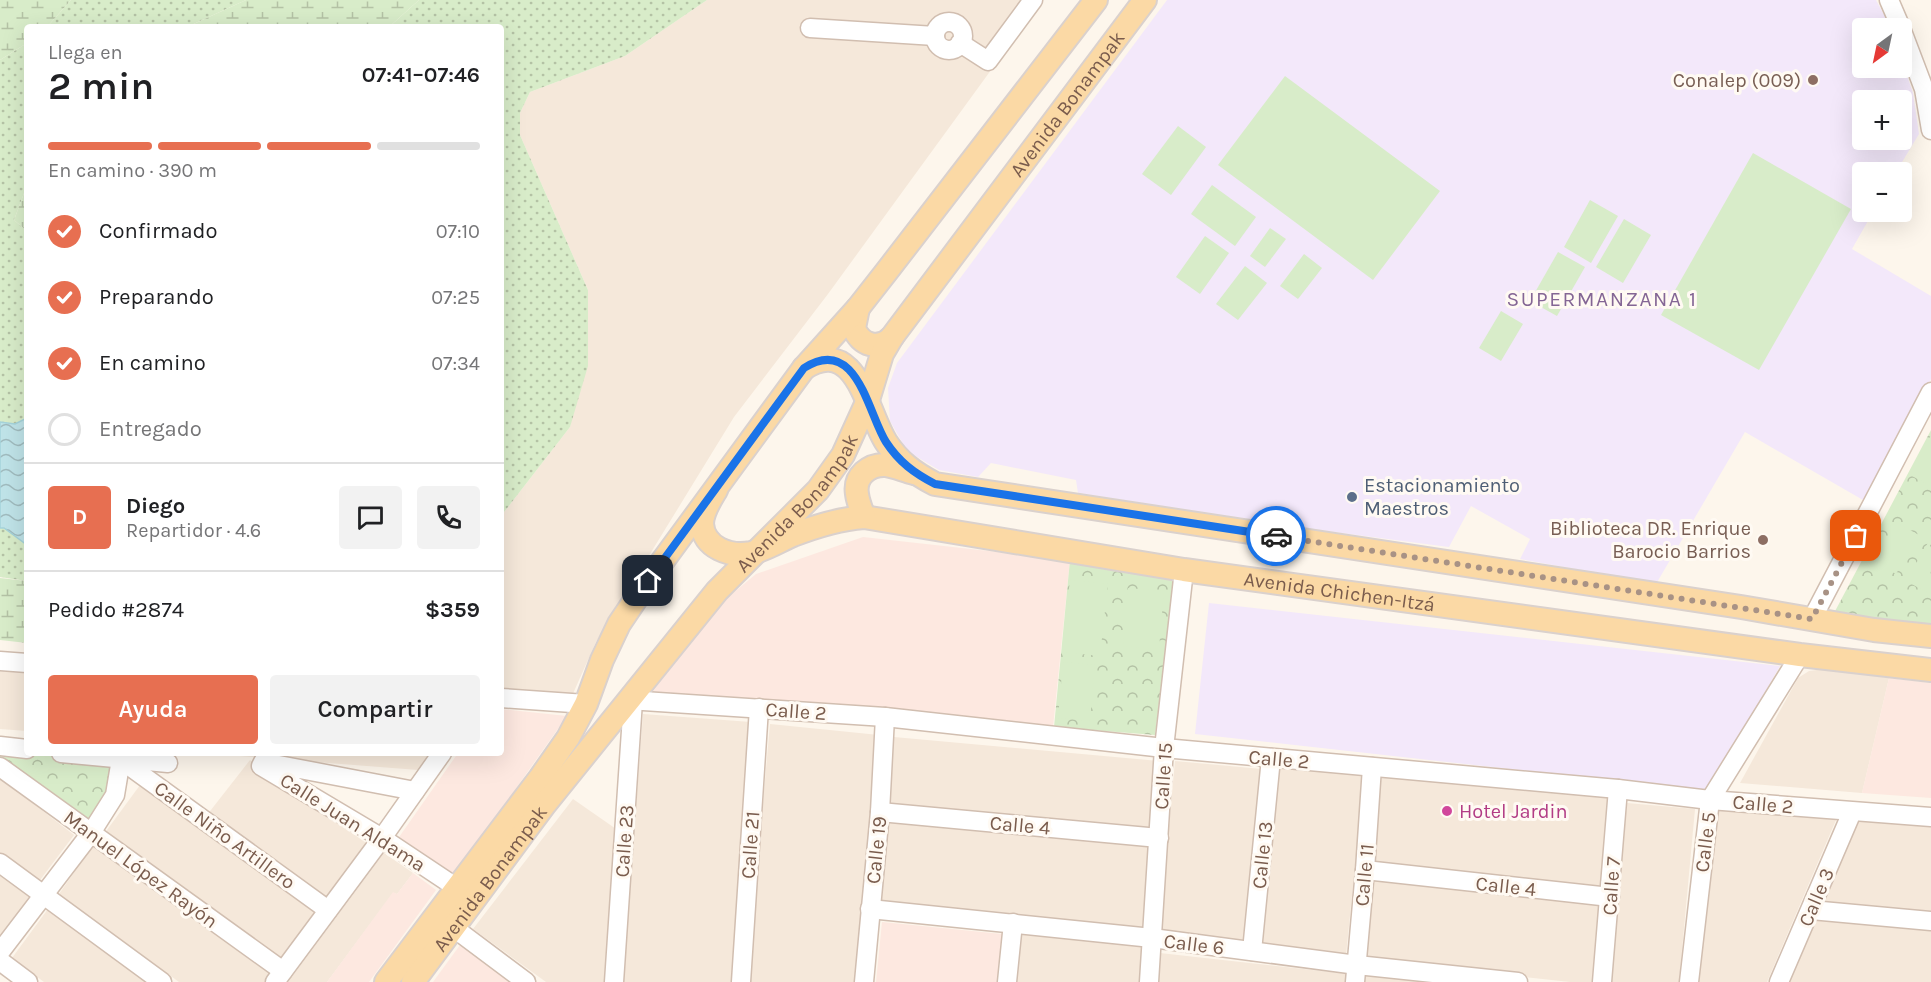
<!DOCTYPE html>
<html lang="es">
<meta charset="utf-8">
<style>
body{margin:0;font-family:Karla,sans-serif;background:#f2f2f2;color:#202124;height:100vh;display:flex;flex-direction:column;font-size:22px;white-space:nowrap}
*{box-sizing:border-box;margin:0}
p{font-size:20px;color:#757577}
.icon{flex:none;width:33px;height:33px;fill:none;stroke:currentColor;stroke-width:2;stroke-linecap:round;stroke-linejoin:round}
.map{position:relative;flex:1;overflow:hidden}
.sheet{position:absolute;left:24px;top:24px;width:480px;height:732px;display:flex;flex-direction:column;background:#fff;border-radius:6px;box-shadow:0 6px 24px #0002}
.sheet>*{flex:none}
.needle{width:39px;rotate:213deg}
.buttons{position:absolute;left:1852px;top:18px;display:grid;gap:12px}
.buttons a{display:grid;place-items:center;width:60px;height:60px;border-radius:6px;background:#fff;box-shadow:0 6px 24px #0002;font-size:30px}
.pin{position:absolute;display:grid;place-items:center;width:51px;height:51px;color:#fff;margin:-26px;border-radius:12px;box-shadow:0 3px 9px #0006}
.courier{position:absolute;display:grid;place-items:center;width:60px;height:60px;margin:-30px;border:4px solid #1a73e8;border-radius:50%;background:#fff;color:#222;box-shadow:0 2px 8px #0007}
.head em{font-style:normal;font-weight:600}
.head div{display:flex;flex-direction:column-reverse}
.head{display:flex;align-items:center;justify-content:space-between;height:102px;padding:0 24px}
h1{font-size:39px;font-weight:600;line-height:45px}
.bar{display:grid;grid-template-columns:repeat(4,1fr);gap:9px 6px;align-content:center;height:72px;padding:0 24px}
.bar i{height:8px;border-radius:4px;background:#e0e0e0}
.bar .on{background:#e76f51}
.bar p{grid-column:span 4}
.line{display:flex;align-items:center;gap:15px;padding:0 24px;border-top:2px solid #e0e0e0}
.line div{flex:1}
.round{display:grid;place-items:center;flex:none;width:63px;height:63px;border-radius:6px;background:#f2f2f2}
ol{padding:0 24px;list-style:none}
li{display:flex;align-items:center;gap:18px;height:66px}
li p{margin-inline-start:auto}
li .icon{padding:6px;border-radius:50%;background:#e76f51;color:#fff;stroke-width:4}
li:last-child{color:#757577}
li i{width:33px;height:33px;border:3px solid #e0e0e0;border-radius:50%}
.cta{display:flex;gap:12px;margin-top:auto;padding:12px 24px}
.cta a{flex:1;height:69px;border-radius:6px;background:#e76f51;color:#fff;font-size:24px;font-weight:600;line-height:69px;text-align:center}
.cta a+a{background:#f2f2f2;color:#202124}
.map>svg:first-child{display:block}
.residential{fill:#f5e8da}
.commercial{fill:#fde8e0}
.education{fill:#f3e8fa;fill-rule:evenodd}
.grass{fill:url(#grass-dots)}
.forest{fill:url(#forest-crowns)}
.wetland{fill:url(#wetland-marsh)}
.pitch{fill:#d8ecc9}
.water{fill:url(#water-waves);stroke:#a5d3da;stroke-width:1.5}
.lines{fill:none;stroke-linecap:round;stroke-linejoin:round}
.minor-casing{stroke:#d1beb0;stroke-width:21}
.major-casing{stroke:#dad1cd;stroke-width:26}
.minor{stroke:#fff;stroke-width:18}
.major{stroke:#fbd9a5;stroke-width:22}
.done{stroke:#a89285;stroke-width:6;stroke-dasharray:0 10.8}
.route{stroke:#1a73e8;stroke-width:8}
.education-dot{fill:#8d6e63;stroke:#fffaf3;stroke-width:2}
.service-dot{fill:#5c6f8a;stroke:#fffaf3;stroke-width:2}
.hotel-dot{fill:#d1479c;stroke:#fffaf3;stroke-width:2}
.labels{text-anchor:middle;stroke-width:6;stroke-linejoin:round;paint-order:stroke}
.education-label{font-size:20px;fill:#785e54;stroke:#fffaf3;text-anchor:end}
.street-label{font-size:20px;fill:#7a5c4d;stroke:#fffaf3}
.service-label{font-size:20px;fill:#4e5e75;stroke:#fffaf3;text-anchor:start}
.hotel-label{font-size:20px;fill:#b23c85;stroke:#fffaf3;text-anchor:start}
.neighbourhood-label{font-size:21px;letter-spacing:1.5px;fill:#846695;stroke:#fffaf3}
</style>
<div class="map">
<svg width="1931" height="982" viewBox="0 0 1931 982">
<defs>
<pattern id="grass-dots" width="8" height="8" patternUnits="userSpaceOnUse" patternTransform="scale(1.5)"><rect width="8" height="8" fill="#d8ecc9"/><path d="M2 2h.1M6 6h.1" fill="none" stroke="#b4c2a5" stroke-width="1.8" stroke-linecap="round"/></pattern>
<pattern id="forest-crowns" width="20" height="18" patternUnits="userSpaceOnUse" patternTransform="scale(1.5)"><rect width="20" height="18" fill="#d8ecc9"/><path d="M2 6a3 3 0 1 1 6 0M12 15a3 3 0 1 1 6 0" fill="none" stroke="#b4c2a5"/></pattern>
<pattern id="wetland-marsh" width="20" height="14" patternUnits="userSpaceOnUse" patternTransform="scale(1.5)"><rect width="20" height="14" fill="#d8ecc9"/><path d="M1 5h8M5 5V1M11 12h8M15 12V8" fill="none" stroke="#b4c2a5"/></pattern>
<pattern id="water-waves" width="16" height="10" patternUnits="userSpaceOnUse" patternTransform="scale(1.5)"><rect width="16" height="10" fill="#bfe3e8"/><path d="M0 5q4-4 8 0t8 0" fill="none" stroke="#a0bbbe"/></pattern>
</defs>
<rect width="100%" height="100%" fill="#fdf6ec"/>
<g class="residential">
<path d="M707,0h335l-214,294 -94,123 -138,225 -25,56 -70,-7v-175l69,-89 18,-137 -68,-155v-22l10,-21 95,-36z"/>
<path d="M0,665l27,2v64l-27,-2z"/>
<path d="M1824,669l65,9 -27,115 -122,-10 58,-105 11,-7z"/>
<path d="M643,714l108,8 -20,260h-108z"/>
<path d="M770,724l109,11 -23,247h-109z"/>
<path d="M894,737l265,24 -6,72 -265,-24z"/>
<path d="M200,753h232l-1,18z"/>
<path d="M250,760l123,88 -43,58 -123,-91z"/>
<path d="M1175,761l87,8 -16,174 -87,-8z"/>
<path d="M1278,767l86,9 -18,179 -85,-9z"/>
<path d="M1381,774l227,21 -8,92 -227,-21z"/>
<path d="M0,778l74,57 -37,49 -37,-27z"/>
<path d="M143,781l180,135 -41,53 -178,-135z"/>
<path d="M573,799l46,32 -11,151h-62l-73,-53z"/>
<path d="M1627,803l68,6 -16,173h-69z"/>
<path d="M1717,807l119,13 -69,162h-71z"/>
<path d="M1860,818l71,6v90l-108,-9z"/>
<path d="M886,821l264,26 -8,83 -263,-25z"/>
<path d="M96,841l181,135 -5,6h-93l-120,-88z"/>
<path d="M384,853l29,20 -16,21 -4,-1 -66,89h-39z"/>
<path d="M0,874l32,23 -32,43z"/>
<path d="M1371,878l229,25 -8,79h-22l-207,-22z"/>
<path d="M48,909l98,73h-102l-32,-24z"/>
<path d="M1814,916l117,11v55h-143z"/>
<path d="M1019,934l123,12 -3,36h-124z"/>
<path d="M1160,953l188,21 -1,8h-190z"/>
<path d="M1363,974l87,8h-88z"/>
</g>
<g class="commercial">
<path d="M863,537l207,23 -17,167 -403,-32 70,-91 36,-30z"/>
<path d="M1889,678l42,5v115l-69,-5z"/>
<path d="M501,709l66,7 -115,163 -55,-39 61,-87h43z"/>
<path d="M413,873l23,17 -67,92h-42l66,-90 4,2z"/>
<path d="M882,922l120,12 -5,48h-121z"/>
<path d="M460,945l51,37h-78z"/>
</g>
<g class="education">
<path d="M1167,0h709l15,28h-28v40h39v-7l11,32 6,41 -23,38h-33v40h10l-21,37 79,47v83l-68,121 -118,-68 -89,152 -136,-25 10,-20 -59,-33 -22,41 -123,-16 -248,-38 -2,-13 -85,-17 -13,14 -39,-7 -32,-19 -17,-30 -2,-33 9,-25zM1863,100h39v40h-39z"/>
<path d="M1209,603l571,63 -72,125 -513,-57z"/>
</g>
<g class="grass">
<path d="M71,0h175l-59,27h-140z"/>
<path d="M419,0h288l-82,56 -95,36 -10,21v22l68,155v76l-18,61 -69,89v-489h-112z"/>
<path d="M27,43v142l-13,35 13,11v350l-27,-4v-517z"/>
</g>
<g class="forest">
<path d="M1931,430v197l-98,-12z"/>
<path d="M1070,560l105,15 -20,160 -101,-8z"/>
<path d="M0,749l110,14 -4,30 -20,31 -86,-60z"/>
</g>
<g class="wetland">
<path d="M0,0h71l-24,27h-20v16l-27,17z"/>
<path d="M246,0h173l-30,27h-202z"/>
<path d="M27,185v46l-13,-11z"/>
<path d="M0,578l27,3v62l-27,-3z"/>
</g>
<g class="pitch">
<path d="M1285,76l155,115 -67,89 -155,-115z"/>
<path d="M1178,126l28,21 -35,48 -29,-21z"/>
<path d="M1753,153l98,56 -92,161 -98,-55z"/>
<path d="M1212,185l44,32 -21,29 -44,-32z"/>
<path d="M1590,200l28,16 -27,47 -27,-16z"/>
<path d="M1624,219l27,16 -28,48 -27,-16z"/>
<path d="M1270,228l16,11 -21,28 -15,-11z"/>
<path d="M1205,236l24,17 -29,41 -24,-17z"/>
<path d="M1558,252l27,15 -28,49 -27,-15z"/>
<path d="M1304,254l18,14 -24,31 -18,-13z"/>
<path d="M1245,266l22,17 -29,37 -22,-16z"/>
<path d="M1501,311l22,13 -22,37 -22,-13z"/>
<path d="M1931,435v51l-21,-11z"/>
<path d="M1897,523l22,12 -23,39 -22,-13z"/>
<path d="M1930,539l1,53 -1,2 -24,-13z"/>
<path d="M1070,580l38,4 -8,72 -38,-4z"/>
<path d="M1128,588l36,3 -5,58 -36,-3z"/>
<path d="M1063,662l32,3 -5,56 -32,-3z"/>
</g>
<path class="water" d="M27,418v127l-23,-17h-4v-106l15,2z"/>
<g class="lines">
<g class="minor-casing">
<g id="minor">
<path d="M1889,0l12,28"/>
<circle cx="949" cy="36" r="14"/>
<path d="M810,28l125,8"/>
<path d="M1902,31l22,58 7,41"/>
<path d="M960,43l28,18 45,-61"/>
<path d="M1812,619l119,-227"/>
<path d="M0,661l27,2"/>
<path d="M501,698l85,6"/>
<path d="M628,700l257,17 279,31 454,41 92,11 221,17"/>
<path d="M0,746l27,3"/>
<path d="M61,753l107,10"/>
<path d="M121,760l207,150"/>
<path d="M0,767l283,204"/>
<path d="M415,791l-152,-29 -2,4 121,72 75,50"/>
<path d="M880,812l279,26"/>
<path d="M0,863l162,119"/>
<path d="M1365,870l245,27"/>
<path d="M870,909l282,29 205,27 161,17"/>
<path d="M1811,910l120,11"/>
<path d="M454,928l72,54"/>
<path d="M1252,951l19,-193"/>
<path d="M0,952l91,-119 24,-38 7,-42"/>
<path d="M0,961l28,21"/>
<path d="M275,982l107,-144 60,-85"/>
<path d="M614,982l19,-281"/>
<path d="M741,982l18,-274"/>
<path d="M864,982l16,-170 5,-95"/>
<path d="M1007,982l6,-59"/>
<path d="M1149,982l15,-234 20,-178"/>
<path d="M1355,982l10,-112 7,-103"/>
<path d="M1602,982l16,-193"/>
<path d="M1689,982l21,-182 90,-145"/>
<path d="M1779,982l73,-170"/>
</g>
</g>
<g class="major-casing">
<g id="major">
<path d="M858,308l-4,20c6,17 25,23 38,9"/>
<path d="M804,368c53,-34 63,45 82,74 13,20 28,31 49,42l806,123 133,23 57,6"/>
<path id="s1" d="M716,490c-6,10 -14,22 -14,34 2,24 28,33 49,29 14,-3 28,-12 42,-18 23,-9 47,-16 71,-18l320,53 616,85 131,15"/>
<path d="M864,517c-3,-8 -6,-15 -7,-23 -3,-18 12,-30 29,-29 9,1 19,6 28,8"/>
<path d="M386,982l154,-204 28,-40 18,-34 16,-44 17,-36 29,-43 156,-213 54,-60 29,-37 209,-271"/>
<path id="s2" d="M413,982l132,-178 172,-213 101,-101 25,-35 25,-55 14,-46 10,-17 253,-337"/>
</g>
</g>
<use href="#minor" class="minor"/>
<use href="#major" class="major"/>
</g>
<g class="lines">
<path class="done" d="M1276,536l536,83 44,-83"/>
<path class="route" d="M648,581l156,-213c53,-34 64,46 82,74 13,20 28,31 49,42l341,52"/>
</g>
<g class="education-dot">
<circle cx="1813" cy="80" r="6"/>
<circle cx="1763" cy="540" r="6"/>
</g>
<circle class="service-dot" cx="1352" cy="497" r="6"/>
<circle class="hotel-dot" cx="1447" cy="811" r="6"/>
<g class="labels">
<g class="education-label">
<text x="1801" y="87">Conalep (009)</text>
<text x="1751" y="535">Biblioteca DR. Enrique<tspan x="1751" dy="23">Barocio Barrios</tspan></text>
</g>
<g class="street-label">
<text dy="7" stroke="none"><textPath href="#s2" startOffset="1101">Avenida Bonampak</textPath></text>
<text dy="7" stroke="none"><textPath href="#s2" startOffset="615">Avenida Bonampak</textPath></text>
<text dy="7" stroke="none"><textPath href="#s1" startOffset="702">Avenida Chichen-Itzá</textPath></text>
<text transform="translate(796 711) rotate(4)" y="7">Calle 2</text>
<text transform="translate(1279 759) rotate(5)" y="7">Calle 2</text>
<text transform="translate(1163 776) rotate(-86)" y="7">Calle 15</text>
<text transform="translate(1763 804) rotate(5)" y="7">Calle 2</text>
<text transform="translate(353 822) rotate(32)" y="7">Calle Juan Aldama</text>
<text transform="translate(1020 825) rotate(5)" y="7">Calle 4</text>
<text transform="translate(225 835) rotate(36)" y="7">Calle Niño Artillero</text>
<text transform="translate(624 841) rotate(-86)" y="7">Calle 23</text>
<text transform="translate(1705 842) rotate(-83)" y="7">Calle 5</text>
<text transform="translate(750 845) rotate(-86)" y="7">Calle 21</text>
<text transform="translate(876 850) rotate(-84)" y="7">Calle 19</text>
<text transform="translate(1262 855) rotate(-84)" y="7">Calle 13</text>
<text transform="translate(141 869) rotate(36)" y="7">Manuel López Rayón</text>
<text transform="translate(1364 875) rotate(-85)" y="7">Calle 11</text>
<text dy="7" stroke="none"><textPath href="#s2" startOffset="129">Avenida Bonampak</textPath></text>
<text transform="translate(1506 886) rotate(6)" y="7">Calle 4</text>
<text transform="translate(1611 886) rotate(-86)" y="7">Calle 7</text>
<text transform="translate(1816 897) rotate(-67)" y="7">Calle 3</text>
<text transform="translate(1194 944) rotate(7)" y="7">Calle 6</text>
</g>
<g class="service-label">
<text x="1364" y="492">Estacionamiento<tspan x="1364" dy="23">Maestros</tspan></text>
</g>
<g class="hotel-label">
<text x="1459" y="818">Hotel Jardin</text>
</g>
<g class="neighbourhood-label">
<text x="1602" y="306">SUPERMANZANA 1</text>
</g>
</g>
</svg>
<div class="buttons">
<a><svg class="needle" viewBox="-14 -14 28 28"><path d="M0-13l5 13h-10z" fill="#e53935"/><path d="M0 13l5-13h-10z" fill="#757577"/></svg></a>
<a>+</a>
<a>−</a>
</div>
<div class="pin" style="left:1856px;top:536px;background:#ea580c"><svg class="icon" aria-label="bag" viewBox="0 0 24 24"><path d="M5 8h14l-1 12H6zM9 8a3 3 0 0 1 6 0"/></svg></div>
<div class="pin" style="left:648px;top:581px;background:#1f2937"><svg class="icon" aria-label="home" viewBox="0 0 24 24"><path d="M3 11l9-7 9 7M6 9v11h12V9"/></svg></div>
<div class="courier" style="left:1276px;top:536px"><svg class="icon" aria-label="car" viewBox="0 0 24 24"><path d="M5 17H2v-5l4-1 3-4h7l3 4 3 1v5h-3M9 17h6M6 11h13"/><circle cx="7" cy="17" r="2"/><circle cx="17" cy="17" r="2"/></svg></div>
<section class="sheet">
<div class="head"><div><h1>2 min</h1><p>Llega en</p></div><em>07:41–07:46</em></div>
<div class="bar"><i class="on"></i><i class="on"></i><i class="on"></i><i></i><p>En camino · 390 m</p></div>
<ol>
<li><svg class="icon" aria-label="check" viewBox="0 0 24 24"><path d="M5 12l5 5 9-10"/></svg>Confirmado<p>07:10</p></li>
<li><svg class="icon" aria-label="check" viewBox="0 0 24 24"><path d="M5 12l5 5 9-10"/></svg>Preparando<p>07:25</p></li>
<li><svg class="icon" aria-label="check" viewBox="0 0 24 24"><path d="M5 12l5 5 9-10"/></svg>En camino<p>07:34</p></li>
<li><i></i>Entregado</li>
</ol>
<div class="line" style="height:108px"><b class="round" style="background:#e76f51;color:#fff">D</b><div><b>Diego</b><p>Repartidor · 4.6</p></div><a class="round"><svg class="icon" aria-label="chat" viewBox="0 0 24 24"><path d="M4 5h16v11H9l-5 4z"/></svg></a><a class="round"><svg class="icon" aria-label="phone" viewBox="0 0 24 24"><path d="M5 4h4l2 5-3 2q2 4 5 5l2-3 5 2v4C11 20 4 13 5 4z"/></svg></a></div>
<div class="line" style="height:78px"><div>Pedido #2874</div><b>$359</b></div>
<div class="cta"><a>Ayuda</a><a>Compartir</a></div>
</section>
</div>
